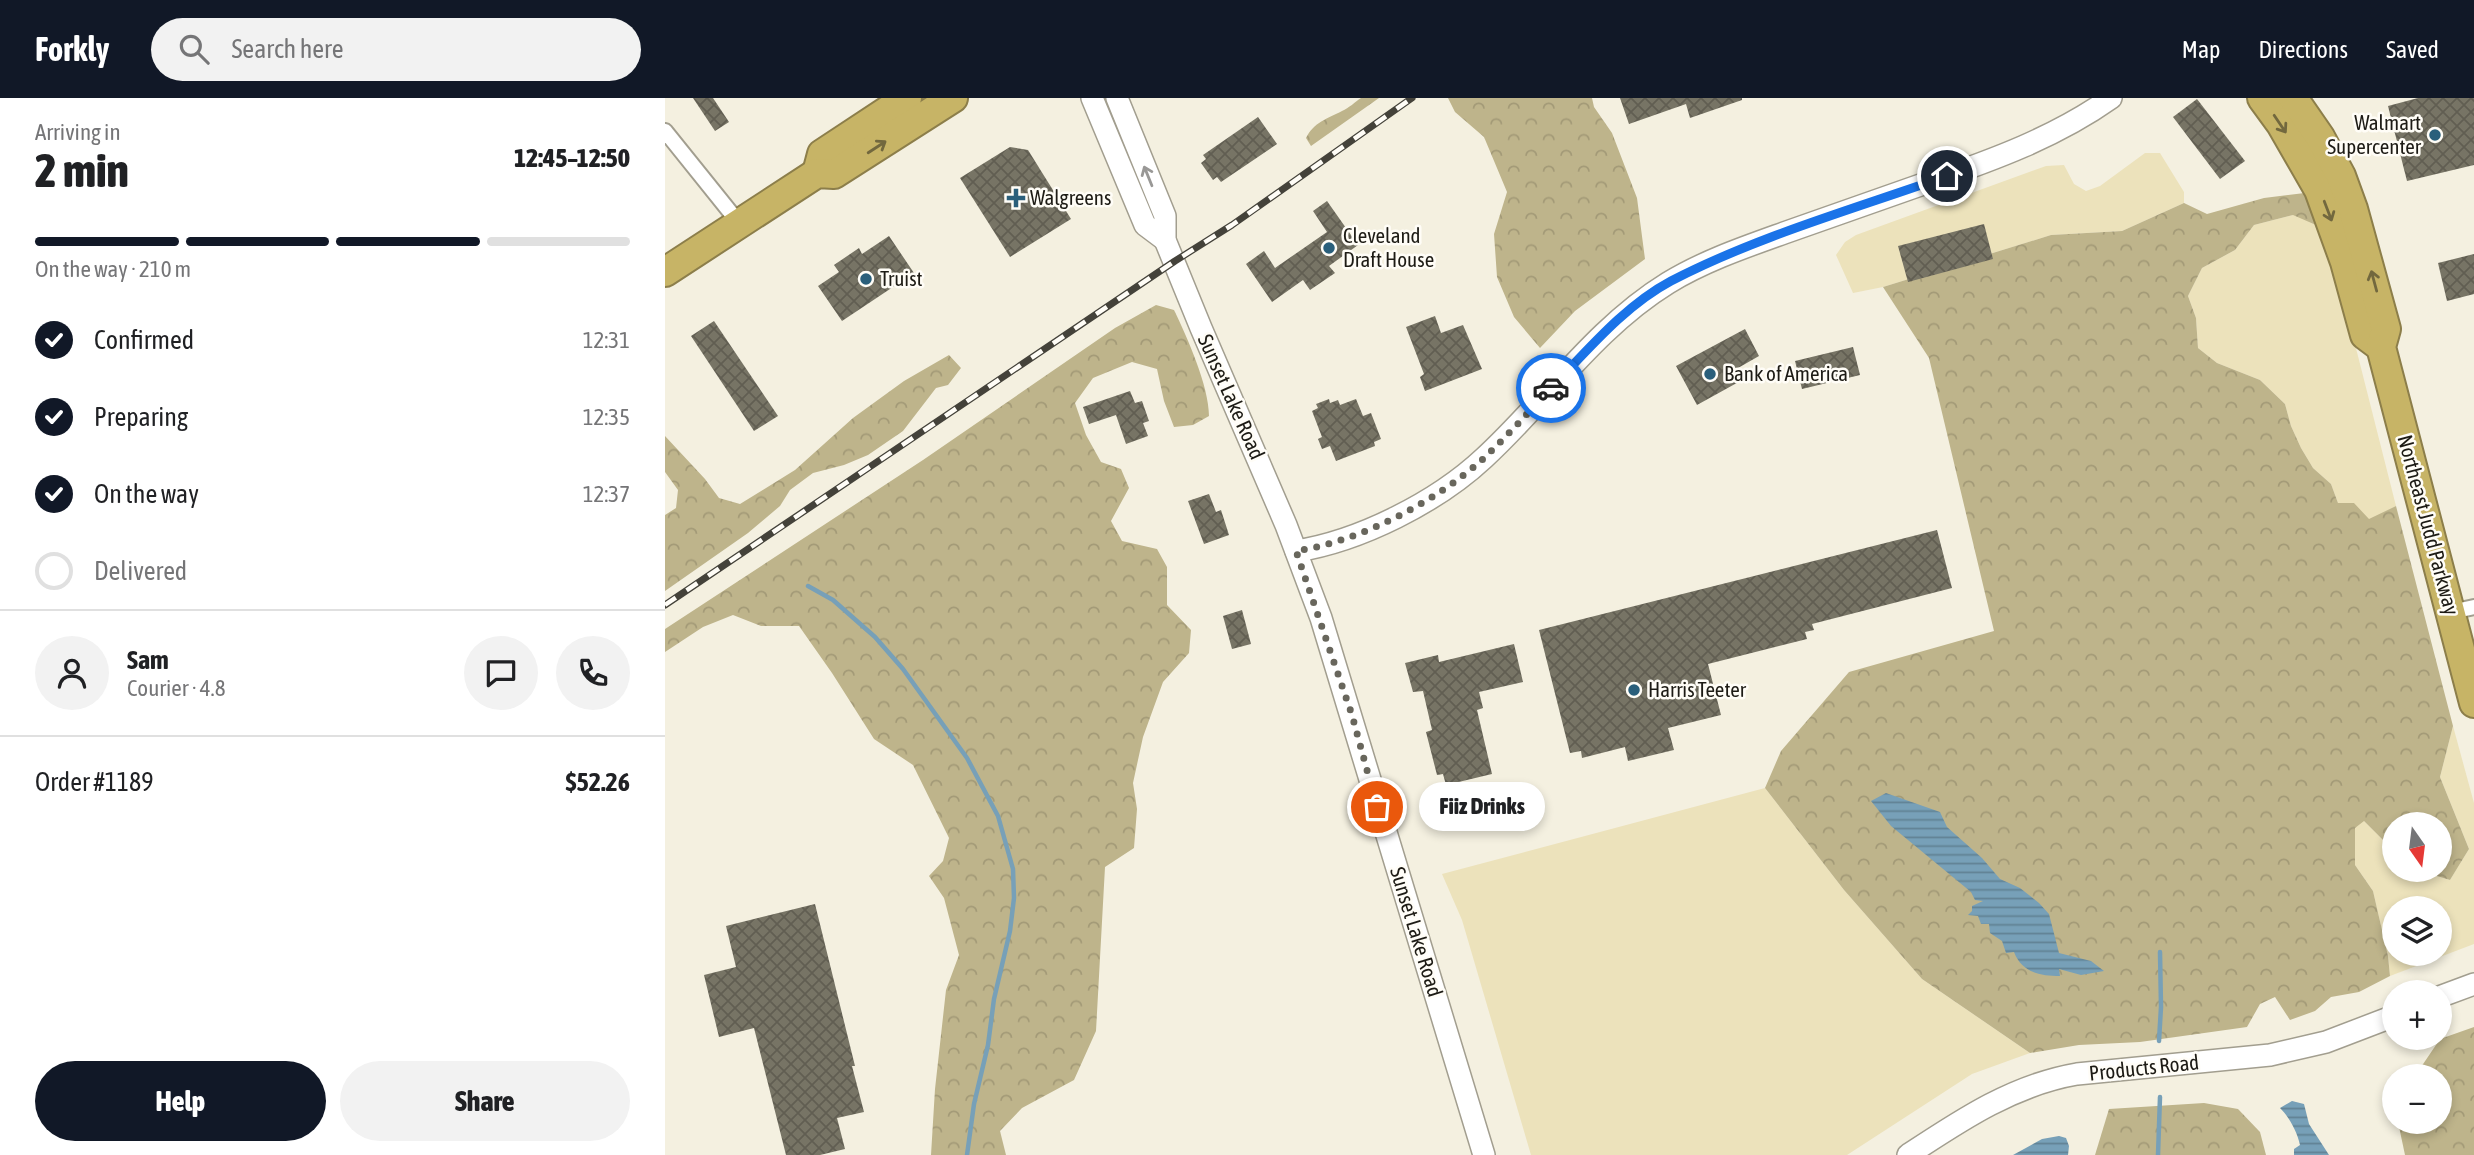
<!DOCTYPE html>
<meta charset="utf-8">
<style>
body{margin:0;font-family:"Asap Condensed",sans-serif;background:#f2f2f2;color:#202124;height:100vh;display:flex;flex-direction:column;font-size:26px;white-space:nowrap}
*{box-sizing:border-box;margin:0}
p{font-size:23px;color:#757577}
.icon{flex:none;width:38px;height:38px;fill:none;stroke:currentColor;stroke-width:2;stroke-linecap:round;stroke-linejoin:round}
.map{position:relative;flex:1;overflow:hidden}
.drawer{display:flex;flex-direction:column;background:#fff;width:665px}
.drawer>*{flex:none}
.needle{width:46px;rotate:166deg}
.fabs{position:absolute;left:1717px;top:714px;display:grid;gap:14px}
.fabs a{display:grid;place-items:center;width:70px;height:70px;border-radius:50%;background:#fff;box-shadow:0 4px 10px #0003;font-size:35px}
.pin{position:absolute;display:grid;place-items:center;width:60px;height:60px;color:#fff;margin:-30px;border:4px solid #fff;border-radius:50%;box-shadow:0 2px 7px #0007}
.courier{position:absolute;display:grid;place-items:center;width:70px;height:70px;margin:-35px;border:5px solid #1a73e8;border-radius:50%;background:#fff;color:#222;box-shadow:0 2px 9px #0007}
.bubble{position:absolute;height:49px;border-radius:24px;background:#fff;box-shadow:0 4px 10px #0003;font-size:23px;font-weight:800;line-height:49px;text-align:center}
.summary em{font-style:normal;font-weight:800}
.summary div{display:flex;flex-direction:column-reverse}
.summary{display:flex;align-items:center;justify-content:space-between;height:119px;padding:0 35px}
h1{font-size:46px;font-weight:800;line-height:52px}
.bar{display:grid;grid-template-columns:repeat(4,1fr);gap:10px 7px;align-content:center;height:84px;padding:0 35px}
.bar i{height:9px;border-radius:5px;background:#e0e0e0}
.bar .current{background:#111827}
.bar p{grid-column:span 4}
.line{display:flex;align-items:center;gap:18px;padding:0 35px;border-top:2px solid #e0e0e0}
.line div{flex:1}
.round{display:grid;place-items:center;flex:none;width:74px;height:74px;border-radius:37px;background:#f2f2f2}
ol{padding:0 35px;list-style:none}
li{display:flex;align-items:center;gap:21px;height:77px}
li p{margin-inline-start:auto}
li .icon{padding:7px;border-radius:50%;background:#111827;color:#fff;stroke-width:4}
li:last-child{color:#757577}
li i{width:38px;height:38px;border:4px solid #e0e0e0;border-radius:50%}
.button{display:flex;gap:14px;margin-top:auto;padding:14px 35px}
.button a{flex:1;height:80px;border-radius:42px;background:#111827;color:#fff;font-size:28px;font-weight:800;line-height:80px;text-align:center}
.button a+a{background:#f2f2f2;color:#202124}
header{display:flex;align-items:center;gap:42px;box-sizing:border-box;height:98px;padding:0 35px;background:#111827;color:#fff}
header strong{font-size:33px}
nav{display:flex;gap:38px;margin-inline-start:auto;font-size:24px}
.search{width:490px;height:63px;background:#f2f2f2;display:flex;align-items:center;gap:18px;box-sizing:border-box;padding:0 24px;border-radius:38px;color:#757577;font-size:26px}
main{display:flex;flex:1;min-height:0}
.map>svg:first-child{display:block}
.green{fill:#ece2bb;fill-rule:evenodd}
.forest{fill:url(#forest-crowns)}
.water{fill:url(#water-rules)}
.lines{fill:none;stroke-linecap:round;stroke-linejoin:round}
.stream{stroke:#77a0b8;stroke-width:4.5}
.building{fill:url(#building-cross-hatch)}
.street-casing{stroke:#a29e8f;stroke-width:18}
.secondary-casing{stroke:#a29e8f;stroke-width:24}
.highway-casing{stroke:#8c7e4a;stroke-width:32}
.street{stroke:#fff;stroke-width:14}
.secondary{stroke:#fff;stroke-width:21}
.highway{stroke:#c7b466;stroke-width:28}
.rail-casing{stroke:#44423a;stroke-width:7}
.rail{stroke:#fffdf7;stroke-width:4.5;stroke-dasharray:13;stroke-linecap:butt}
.oneway{stroke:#72683e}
.oneway2{stroke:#999896}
.done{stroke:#68665c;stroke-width:7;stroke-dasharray:0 12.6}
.route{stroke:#1a73e8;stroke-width:9}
.poi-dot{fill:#2a5f7b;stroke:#fffdf7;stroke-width:2.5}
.labels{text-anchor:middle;stroke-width:5;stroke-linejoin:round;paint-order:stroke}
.poi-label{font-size:21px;fill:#1d1b15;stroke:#fffdf7;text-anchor:start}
.street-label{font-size:21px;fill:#1d1b15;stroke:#fffdf7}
</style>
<header>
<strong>Forkly</strong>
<div class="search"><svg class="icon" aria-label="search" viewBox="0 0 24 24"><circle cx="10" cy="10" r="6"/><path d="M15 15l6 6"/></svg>Search here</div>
<nav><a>Map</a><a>Directions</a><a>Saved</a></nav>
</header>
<main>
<section class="drawer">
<div class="summary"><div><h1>2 min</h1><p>Arriving in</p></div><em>12:45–12:50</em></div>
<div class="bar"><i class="current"></i><i class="current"></i><i class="current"></i><i></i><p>On the way · 210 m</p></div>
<ol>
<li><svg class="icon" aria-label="check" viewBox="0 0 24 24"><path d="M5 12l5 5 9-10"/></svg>Confirmed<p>12:31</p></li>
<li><svg class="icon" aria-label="check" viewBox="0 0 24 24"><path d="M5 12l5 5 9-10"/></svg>Preparing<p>12:35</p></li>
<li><svg class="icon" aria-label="check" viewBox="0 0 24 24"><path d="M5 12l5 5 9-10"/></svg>On the way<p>12:37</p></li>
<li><i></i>Delivered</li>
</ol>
<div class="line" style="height:126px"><a class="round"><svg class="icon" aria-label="person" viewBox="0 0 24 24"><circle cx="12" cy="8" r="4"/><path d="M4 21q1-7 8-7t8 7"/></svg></a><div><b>Sam</b><p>Courier · 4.8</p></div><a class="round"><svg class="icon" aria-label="chat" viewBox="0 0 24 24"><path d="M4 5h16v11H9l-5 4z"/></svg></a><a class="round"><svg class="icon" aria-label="phone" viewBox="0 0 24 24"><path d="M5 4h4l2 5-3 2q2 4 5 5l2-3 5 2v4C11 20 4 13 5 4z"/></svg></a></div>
<div class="line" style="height:91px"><div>Order #1189</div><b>$52.26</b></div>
<div class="button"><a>Help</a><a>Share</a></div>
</section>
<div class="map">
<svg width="1809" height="1057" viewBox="0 0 1809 1057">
<defs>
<pattern id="forest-crowns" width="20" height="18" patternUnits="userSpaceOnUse" patternTransform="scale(1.75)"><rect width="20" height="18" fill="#beb48b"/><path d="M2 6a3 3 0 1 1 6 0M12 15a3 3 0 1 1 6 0" fill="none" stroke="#a39a77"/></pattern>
<pattern id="water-rules" width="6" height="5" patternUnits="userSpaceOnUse" patternTransform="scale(1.75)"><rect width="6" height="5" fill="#77a0b8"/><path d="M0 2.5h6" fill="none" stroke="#618294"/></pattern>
<pattern id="building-cross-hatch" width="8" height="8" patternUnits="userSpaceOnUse" patternTransform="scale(1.75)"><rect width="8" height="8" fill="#777465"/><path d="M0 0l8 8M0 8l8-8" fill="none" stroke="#615e52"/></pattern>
</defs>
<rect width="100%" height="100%" fill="#f4f0e0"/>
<g class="green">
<path d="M1480,55h15l24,39v11l-62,28 -71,4 -168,52 -30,6 -17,-38 9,-13 11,-7 190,-69 18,-1 10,19 12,7 14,-5z"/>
<path d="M1657,116l74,292 -27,14 -31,-17 -7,-19 -18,-16 -12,-20 -10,-22 -6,-22 -25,-24 -43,-17 -19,-15 -2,-30 -8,-22 14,-28 33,-18 19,-25 39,-10z"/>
<path d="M1788,628l21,77v141l-84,32 -2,-20 -15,-65 -18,-26 -1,-37 9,-8 31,31v19h23l33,10 19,-31 -29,-72zM1729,810h45v46h-45z"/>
<path d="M1100,690l79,102 78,89 108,74 -58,21 -125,81h-316l-69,-235 -20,-46z"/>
</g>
<g class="forest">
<path d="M696,0h18l-68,48 -5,-8c8,-16 21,-19 36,-27 7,-3 13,-9 19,-13z"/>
<path d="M783,0h144l2,9 18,26 25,65 8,61 -70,52 -35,37 -26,-31 -17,-40 -3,-43 13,-42 -23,-55 -29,-25z"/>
<path d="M1648,94l9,22 -6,11 -23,-10 -39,10 -19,25 -33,18 -14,28 8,22 2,30 19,15 43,17 25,24 6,22 10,22 12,20 18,16 7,19h16l15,16 27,-13 57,220 -13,51 29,72 -19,31 -33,-10h22v-46h-45v27l-30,-30 -9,7v37l18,26 15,65 2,20 -31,16 -28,5 -16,14 -25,9 -15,-23 -15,7 -13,23 -107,15 -61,3 -49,8 -108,-74 -78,-89 -79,-102 16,-37 68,-79 145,-41 -65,-273 -46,-71 168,-52 71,-4 62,-28 23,11 57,-16z"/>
<path d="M491,207l18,5c13,27 35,76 35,106l-16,9 -19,2 -10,-26 -7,-32 -25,-7 -39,16 -18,25 11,32 15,27 20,7 8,19 -18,33 11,20 35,8 10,18v38l24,25 -2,23 -26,29 -20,55 -10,46 4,26 -3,39 -29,19 -9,164 -22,49 -52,28 -22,23 6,24h-75l4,-66 11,-99 13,-35 -15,-57 -15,-22 14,-15 6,-23 -36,-73 -39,-26 -42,-66 -33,-47h-38l-28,-11 -30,12 -38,25v-23l258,-169 192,-132z"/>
<path d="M284,257l12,13 -13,17 -12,3 -33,43 -35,24 -24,10 -31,8 -23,17 -10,16 -32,27 -83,58v-76l11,-7 2,-18 -13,-18v-36l40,43 14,19 21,6 55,-34 58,-52 51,-37z"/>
<path d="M1809,929v128h-69l-7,-33h41v-46h-24l25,-37z"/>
<path d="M1539,1005l34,6 22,23 6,23h-171l14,-46z"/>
</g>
<g class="water">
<path d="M1221,695l54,19 7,15 35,31 18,21 20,9 19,15 10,11 10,39 32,8 13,10 -23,4 -22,-6 1,7c-19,0 -38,-3 -46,-24l-8,1 -4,-12 -12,-8 -1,-9h-8l-3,-8 -10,-1 4,-4v-5l11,-5 -8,-1 -4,-8 -80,-66 -20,-25z"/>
<path d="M1627,1003l12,3 5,20 20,31h-35v-6l6,-4c-3,-14 -11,-28 -20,-37z"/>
<path d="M1394,1038l7,2 3,8 -1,9h-55l29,-16z"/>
</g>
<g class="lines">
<g class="stream">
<path d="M143,488l25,14 42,37 28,32 64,89 31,58 15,53 1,29 -4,33 -16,68 -6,46 -14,59 -7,51"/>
<path d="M1494,943l2,-34 -1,-55"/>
<path d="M1493,1057l2,-58"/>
</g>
</g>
<g class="building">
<path d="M28,0h20l16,24 -14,9z"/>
<path d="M955,0h122v2l-52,18 -4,-14 -57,20z"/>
<path d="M1753,0h56v67l-67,16 -19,-75z"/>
<path d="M1532,1l48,62 -25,18 -47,-62z"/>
<path d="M593,19l19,27 -56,38 -4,-5 -4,3 -12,-17 5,-4 -3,-4z"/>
<path d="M345,49l18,3 43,69 -61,38 -50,-79z"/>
<path d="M662,103l31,44 -29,21 6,7 -25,17 -7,-10 -31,22 -26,-38 18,-13 11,17 52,-36 -14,-21z"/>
<path d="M1319,126l9,35 -85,23 -10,-36z"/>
<path d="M224,138l25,37 -72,48 -24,-35 21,-14 -5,-7 25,-17 3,6z"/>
<path d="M1809,156v40l-27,7 -9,-38z"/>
<path d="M770,218l6,17 22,-8 19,44 -57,22 -5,-14 4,-3 -18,-47z"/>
<path d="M49,223l64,95 -24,15 -63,-95z"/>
<path d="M1080,231l14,27 -21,12 6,11 -47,26 -21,-39z"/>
<path d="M1188,249l7,28 -58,14 -7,-28z"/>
<path d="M465,293l5,12 7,-2 7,20 -6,2 5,13 -22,8 -10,-29 -27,9 -6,-17z"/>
<path d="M664,301l1,4 8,-3 2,5 16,-6 7,17 8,-3 10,26 -7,3 1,4 -39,15 -6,-15 -8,3 -4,-10 4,-2 -10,-26 6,-3 -2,-4z"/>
<path d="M544,396l7,18 5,-2 8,25 -25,9 -16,-43z"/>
<path d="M1272,432l15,58 -140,36 2,6 -9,2 2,7 -99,25 13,51 -53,13 6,22 -46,11 -3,-14 -43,11 -1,-7 -11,2 -31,-123z"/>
<path d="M577,512l9,34 -19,5 -9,-33z"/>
<path d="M849,546l9,38 -44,10 4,16 -6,2 15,64 -46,11 -3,-11 -6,1 -11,-43 6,-2 -9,-39 -10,1 -8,-29 33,-8 1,7z"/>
<path d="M150,806l40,162h-3l12,46 -27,6 8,31 -25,6h-34l-32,-127 -35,9 -15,-62 32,-8 -10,-41z"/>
</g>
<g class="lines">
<g class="street-casing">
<g id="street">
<path d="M0,33l74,92"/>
<path d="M1786,514l23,-5"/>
</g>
</g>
<g class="secondary-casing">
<g id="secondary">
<path d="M427,0l53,127 20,15"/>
<path d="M452,0l48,118v24l36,88 85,197 35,93 163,537"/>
<path d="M631,453c64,-10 141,-49 188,-93 62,-57 111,-130 184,-175 36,-22 77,-36 116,-50 49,-17 97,-34 145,-51 64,-22 127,-45 182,-84"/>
<path d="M1774,899l35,-13"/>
<path d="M1243,1057c53,-35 105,-70 169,-81l193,-19 56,-13 68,-26"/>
</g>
</g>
<g class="highway-casing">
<g id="highway">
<path d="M1597,0l19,26 38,66 26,72 20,73 16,12"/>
<path d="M1628,0l27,39 21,39 12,33 33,120 -5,18 93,356"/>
<path d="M152,75l5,-19 85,-56"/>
<path d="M0,174l152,-99 17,1 119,-76"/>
</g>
</g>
<use href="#street" class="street"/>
<use href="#secondary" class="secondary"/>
<use href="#highway" class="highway"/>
<g class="rail-casing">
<path id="rail" d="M0,507l510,-344 57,-36 180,-127"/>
</g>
<use href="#rail" class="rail"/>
</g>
<defs><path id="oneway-shaft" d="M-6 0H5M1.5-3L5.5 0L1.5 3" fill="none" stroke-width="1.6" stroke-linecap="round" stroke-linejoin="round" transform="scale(1.75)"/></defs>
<g class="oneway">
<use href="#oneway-shaft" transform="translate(1615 26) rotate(56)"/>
<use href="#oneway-shaft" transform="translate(212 49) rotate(-33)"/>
<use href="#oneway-shaft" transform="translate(1663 113) rotate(69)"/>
<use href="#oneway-shaft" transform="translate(1709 183) rotate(-105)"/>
</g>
<use class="oneway2" href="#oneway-shaft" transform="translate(483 78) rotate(-112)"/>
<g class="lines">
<path class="done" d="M712,709l-25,-92 -56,-164c64,-10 140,-49 188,-93 23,-22 45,-46 67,-70"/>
<path class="route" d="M886,290c36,-37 73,-82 120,-107 87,-45 183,-72 276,-105"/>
</g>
<g class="poi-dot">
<circle cx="1770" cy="37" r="7"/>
<path d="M347.5 89.5h7v7h7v7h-7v7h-7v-7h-7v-7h7z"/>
<circle cx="664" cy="150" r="7"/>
<circle cx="201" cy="181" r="7"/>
<circle cx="1045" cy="276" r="7"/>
<circle cx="969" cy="592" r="7"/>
</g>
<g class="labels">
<g class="poi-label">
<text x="1756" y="32" text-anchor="end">Walmart<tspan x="1756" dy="24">Supercenter</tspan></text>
<text x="365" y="107">Walgreens</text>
<text x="678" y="145">Cleveland<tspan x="678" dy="24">Draft House</tspan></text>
<text x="215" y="188">Truist</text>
<text x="1059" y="283">Bank of America</text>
<text x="983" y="599">Harris Teeter</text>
</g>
<g class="street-label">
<text transform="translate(566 299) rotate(66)" y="7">Sunset Lake Road</text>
<text transform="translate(1763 427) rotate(75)" y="7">Northeast Judd Parkway</text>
<text transform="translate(751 834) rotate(73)" y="7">Sunset Lake Road</text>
<text transform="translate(1479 970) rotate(-6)" y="7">Products Road</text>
</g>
</g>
</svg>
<div class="fabs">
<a><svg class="needle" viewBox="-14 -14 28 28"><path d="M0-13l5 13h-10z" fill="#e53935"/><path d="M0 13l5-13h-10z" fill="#757577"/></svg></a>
<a><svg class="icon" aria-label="layers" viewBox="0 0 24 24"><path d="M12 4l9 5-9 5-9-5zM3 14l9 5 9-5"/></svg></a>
<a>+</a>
<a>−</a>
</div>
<div class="pin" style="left:712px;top:709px;background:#ea580c"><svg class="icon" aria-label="bag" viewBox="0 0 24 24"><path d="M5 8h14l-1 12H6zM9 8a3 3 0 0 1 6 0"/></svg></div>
<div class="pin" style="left:1282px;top:78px;background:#1f2937"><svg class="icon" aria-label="home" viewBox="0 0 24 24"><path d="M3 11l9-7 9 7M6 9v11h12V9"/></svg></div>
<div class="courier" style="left:886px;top:290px"><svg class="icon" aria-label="car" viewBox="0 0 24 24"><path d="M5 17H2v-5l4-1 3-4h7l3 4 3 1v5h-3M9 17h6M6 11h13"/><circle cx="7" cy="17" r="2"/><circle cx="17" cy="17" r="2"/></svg></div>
<div class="bubble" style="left:754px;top:684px;width:126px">Fiiz Drinks</div>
</div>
</main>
